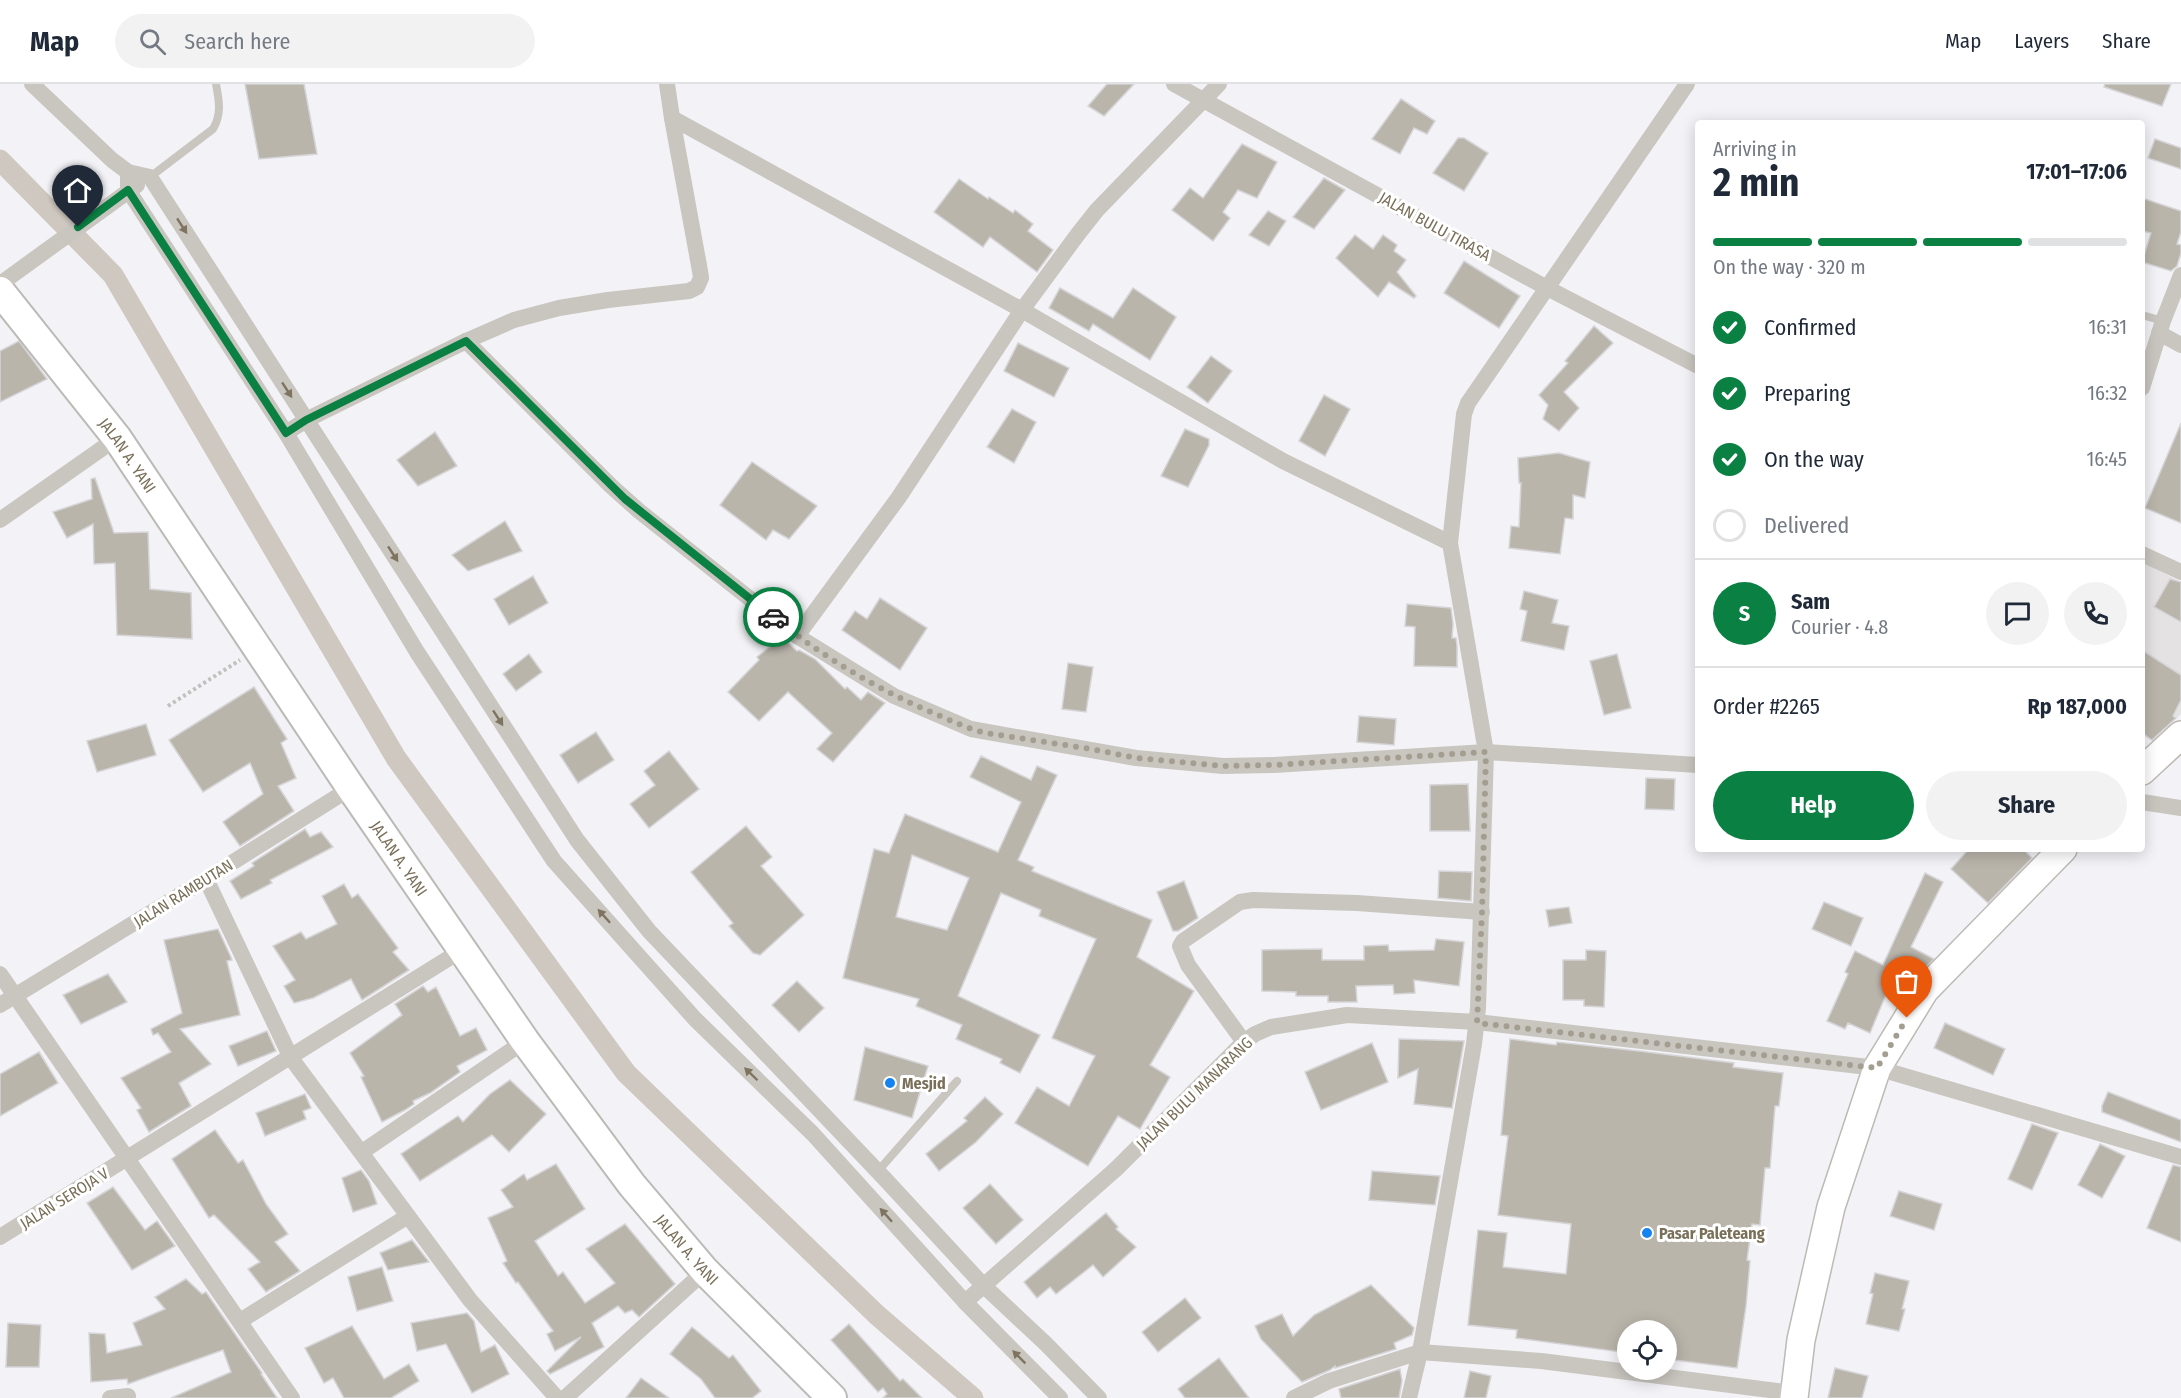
<!DOCTYPE html>
<meta charset="utf-8">
<style>
body{margin:0;font-family:"Fira Sans Condensed",sans-serif;background:#f2f2f3;color:#1f2937;height:100vh;display:flex;flex-direction:column;font-size:22px;white-space:nowrap}
*{box-sizing:border-box;margin:0}
p{font-size:20px;color:#747a83}
.icon{flex:none;width:33px;height:33px;fill:none;stroke:currentColor;stroke-width:2;stroke-linecap:round;stroke-linejoin:round}
.map{position:relative;flex:1;overflow:hidden}
.details{position:absolute;left:1695px;top:36px;width:450px;height:732px;display:flex;flex-direction:column;background:#fff;border-radius:6px;box-shadow:0 3px 15px #0003}
.details>*{flex:none}
.buttons{position:absolute;left:1617px;top:1236px;display:grid;gap:12px}
.buttons a{display:grid;place-items:center;width:60px;height:60px;border-radius:50%;background:#fff;box-shadow:0 3px 15px #0003;font-size:30px}
.pin{position:absolute;display:grid;place-items:center;width:51px;height:51px;color:#fff;margin:-62px -26px;border-radius:50% 50% 50% 0;rotate:-45deg;box-shadow:0 0 6px #0007}
.pin .icon{rotate:45deg}
.courier{position:absolute;display:grid;place-items:center;width:60px;height:60px;margin:-30px;border:4px solid #0b8043;border-radius:50%;background:#fff;color:#222;box-shadow:0 2px 8px #0007}
.headline em{font-style:normal;font-weight:700}
.headline div{display:flex;flex-direction:column-reverse}
.headline{display:flex;align-items:center;justify-content:space-between;height:102px;padding:0 18px}
h1{font-size:39px;font-weight:700;line-height:45px}
.bar{display:grid;grid-template-columns:repeat(4,1fr);gap:9px 6px;align-content:center;height:72px;padding:0 18px}
.bar i{height:8px;border-radius:4px;background:#e0e1e3}
.bar .active{background:#0b8043}
.bar p{grid-column:span 4}
.line{display:flex;align-items:center;gap:15px;padding:0 18px;border-top:2px solid #e0e1e3}
.line div{flex:1}
.round{display:grid;place-items:center;flex:none;width:63px;height:63px;border-radius:32px;background:#f2f2f3}
ol{padding:0 18px;list-style:none}
li{display:flex;align-items:center;gap:18px;height:66px}
li p{margin-inline-start:auto}
li .icon{padding:6px;border-radius:50%;background:#0b8043;color:#fff;stroke-width:4}
li:last-child{color:#747a83}
li i{width:33px;height:33px;border:3px solid #e0e1e3;border-radius:50%}
.action{display:flex;gap:12px;margin-top:auto;padding:12px 18px}
.action a{flex:1;height:69px;border-radius:36px;background:#0b8043;color:#fff;font-size:24px;font-weight:700;line-height:69px;text-align:center}
.action a+a{background:#f2f2f3;color:#1f2937}
header{display:flex;align-items:center;gap:36px;box-sizing:border-box;height:84px;padding:0 30px;background:#fff;border-bottom:2px solid #e0e1e3}
header strong{font-size:28px}
nav{display:flex;gap:33px;margin-inline-start:auto;font-size:21px}
.search{width:420px;height:54px;background:#f2f2f3;display:flex;align-items:center;gap:15px;box-sizing:border-box;padding:0 21px;border-radius:33px;color:#747a83;font-size:22px}
.map>svg:first-child{display:block}
.built{fill:#e4e2e3}
.lines{fill:none;stroke-linecap:round;stroke-linejoin:round}
.canal{stroke:#cfc8c0;stroke-width:21}
.building{fill:#bab5ab;stroke:#d5d4d7;stroke-width:1.5;fill-rule:evenodd}
.primary-casing{stroke:#bdbab3;stroke-width:30}
.trunk-casing{stroke:#bcbab5;stroke-width:32}
.path{stroke:#c1c0bc;stroke-width:4;stroke-dasharray:3 3;stroke-linecap:butt}
.service{stroke:#c9c6c0;stroke-width:8}
.minor{stroke:#c9c6c0;stroke-width:16}
.primary{stroke:#fff;stroke-width:27}
.trunk{stroke:#fff;stroke-width:28}
.oneway{fill:#7e745f}
.done{stroke:#a49e91;stroke-width:6;stroke-dasharray:0 10.8}
.route{stroke:#0b8043;stroke-width:8}
.poi-dot{fill:#1584f2;stroke:#fff;stroke-width:2}
.labels{text-anchor:middle;stroke-width:6;stroke-linejoin:round;paint-order:stroke}
.street-label{font-size:16px;fill:#7a705a;stroke:#fff}
.poi-label{font-size:16px;font-weight:bold;fill:#7a705a;stroke:#fff;text-anchor:start}
</style>
<header>
<strong>Map</strong>
<div class="search"><svg class="icon" aria-label="search" viewBox="0 0 24 24"><circle cx="10" cy="10" r="6"/><path d="M15 15l6 6"/></svg>Search here</div>
<nav><a>Map</a><a>Layers</a><a>Share</a></nav>
</header>
<div class="map">
<svg width="2181" height="1314" viewBox="0 0 2181 1314">
<rect width="100%" height="100%" fill="#f3f2f6"/>
<path class="built" d="M2142,478l39,20v132l-4,4 -35,-21z"/>
<g class="lines">
<path class="canal" d="M0,76l113,115 283,483 230,315 251,242 96,83"/>
</g>
<g class="building">
<path d="M245,0h59l13,70 -58,5z"/>
<path d="M1107,0h27l-30,32 -16,-10z"/>
<path d="M2105,0h66l-9,22 -58,-19z"/>
<path d="M1401,15l34,22 -8,13 -13,-6 -14,26 -28,-15z"/>
<path d="M1458,54h6l24,15 -24,38 -31,-18z"/>
<path d="M2155,55l26,9v21l-33,-11z"/>
<path d="M1242,60l35,18 -20,36 -19,-8 -15,22 7,6 -17,23 -41,-31 18,-22 13,10z"/>
<path d="M1324,94l21,12 -31,39 -21,-12z"/>
<path d="M959,95l29,20 1,-2 24,16 2,-3 18,14 -5,7 25,19 -16,22 -47,-35 -7,10 -49,-35z"/>
<path d="M2142,114l39,13v21l-4,12 4,1v8l-4,13 -6,5 -29,-9 9,-29 -9,-2z"/>
<path d="M1268,127l18,10 -17,25 -20,-11z"/>
<path d="M1355,151l18,14 10,-14 14,10 -3,6 12,9 -9,12 19,24 -2,2 -25,-16 -11,15 -42,-39z"/>
<path d="M1464,177l56,35 -21,32 -55,-35z"/>
<path d="M1060,204l53,30 20,-30 43,29 -26,43 -57,-36 -4,7 -40,-23z"/>
<path d="M1594,242l19,17 -49,49 15,16 -20,23 -16,-12 5,-14 -9,-10 29,-32 -3,-2z"/>
<path d="M19,257l28,38 -47,23v-51z"/>
<path d="M1018,259l51,25 -15,29 -50,-26z"/>
<path d="M1211,272l21,15 -24,32 -21,-16z"/>
<path d="M1324,311l26,14 -25,47 -26,-15z"/>
<path d="M1012,325l24,13 -22,41 -27,-16z"/>
<path d="M2181,339v100l-36,-15z"/>
<path d="M1185,345l24,10v6l-21,42 -27,-11z"/>
<path d="M435,348l22,34 -39,20 -21,-26z"/>
<path d="M1559,369l31,9 -5,36 -12,-3v24l-8,-1 -5,36 -51,-6 2,-22 8,1 2,-44h-2l-1,-25z"/>
<path d="M752,378l65,44 -28,33 -16,-9 -7,10 -46,-35z"/>
<path d="M95,394l19,55 34,-1 2,57 41,4 1,46 -75,-4 -2,-72 -21,1 -1,-40 -26,14 -14,-26 39,-13 -1,-20z"/>
<path d="M505,437l17,30 -54,20 -16,-16z"/>
<path d="M533,492l15,27 -39,22 -15,-26z"/>
<path d="M2170,495l11,3v40l-27,-15z"/>
<path d="M1524,507l34,9 -6,23 17,3 -5,24 -43,-9 6,-30 -7,-2z"/>
<path d="M880,514l47,30 -27,42 -58,-40 13,-19 12,8z"/>
<path d="M1407,520l44,4 2,16 -1,14h4l1,8v21l-43,-1 1,-39 -10,-1z"/>
<path d="M782,553l15,14 2,-1 16,9 30,30 2,-2 14,13 7,-8 17,11 -52,59 -16,-13 15,-16 -44,-41 -29,29 -31,-29 31,-32 -2,-3z"/>
<path d="M2142,566l39,25v25l-8,16 3,2 -24,22 -10,-7z"/>
<path d="M529,570l13,18 -26,19 -13,-17z"/>
<path d="M1617,570l14,54 -27,7 -14,-54z"/>
<path d="M1068,579l25,4 -7,45 -24,-3z"/>
<path d="M254,603l33,52 -6,4 15,35 -18,8 16,25 -54,35 -17,-24 40,-28 -13,-31 -47,29 -34,-52z"/>
<path d="M1359,632l37,3 -2,26 -37,-3z"/>
<path d="M146,640l10,31 -59,17 -10,-31z"/>
<path d="M596,648l18,28 -36,23 -18,-28z"/>
<path d="M669,667l30,38 -50,39 -19,-24 25,-19 -11,-14z"/>
<path d="M981,672l50,24 6,-14 20,9 -39,85 16,7 -2,4 120,49 -15,37 57,34 -44,74 20,12 -30,52 -22,-13 -30,50 -73,-43 22,-36 32,19 26,-50 -43,-18 44,-99 -57,-23 2,-6 -40,-17 -43,103 82,39 -20,38 -20,-10 2,-4 -46,-20 6,-14 -46,-19 3,-7 -76,-21 31,-129 15,4 16,-39 93,38 23,-50 -51,-25zM912,771l57,23 -22,52 -51,-13z"/>
<path d="M1646,694l29,1 -1,31 -29,-1z"/>
<path d="M1468,700l2,47h-40v-46z"/>
<path d="M746,742l26,31 -11,9 43,49 -44,40 -7,-2 -24,-27 4,-3 -42,-51z"/>
<path d="M305,745l5,8 11,-5 12,15 -63,33 2,3 -31,16 -11,-18 24,-15 -2,-3z"/>
<path d="M1969,765h54l9,9 -44,45 -37,-34z"/>
<path d="M1439,787l33,1 -1,29 -33,-3z"/>
<path d="M1925,789l18,9 -32,65 23,12 -20,20 -13,20 -14,-7 -17,41 -22,-10 -3,6 -18,-8 21,-47 -3,-2 10,-21 28,14z"/>
<path d="M1184,797l14,37 -20,13h-5l-16,-39z"/>
<path d="M344,800l8,14 6,-4 40,54 -5,4 16,18 -47,30 -11,-21 -38,19 -19,5 -10,-17 11,-6 -22,-34 28,-14 5,7 31,-15 -15,-28z"/>
<path d="M1824,818l39,16 -12,28 -39,-17z"/>
<path d="M1569,823l3,16 -23,4 -3,-17z"/>
<path d="M218,845l12,26 2,5 -5,1 13,54 -60,14 31,35 -32,19 12,23 -42,26 -12,-22 4,-2 -20,-30 50,-26 -13,-19 -5,2 -2,-6 31,-16 -18,-73z"/>
<path d="M1436,855l28,3 -5,44 -45,-6 1,13 -21,1 -1,-9 -37,1 1,16h-29v-6h-32v-4l-34,-1v-41l60,-1v11h42v-14l24,-1 1,6 45,-1z"/>
<path d="M1586,866l20,1 -2,56 -20,-1v-6h-21v-40h23z"/>
<path d="M108,890l19,28 -46,22 -18,-29z"/>
<path d="M797,897l27,27 -25,24 -27,-27z"/>
<path d="M423,902l5,6 8,-5 24,49 16,-8 11,22 -30,16 3,6 -30,21 -17,8 1,3 -9,6 -23,12 -21,-45 3,-1 -14,-23 52,-38 -7,-11z"/>
<path d="M1945,939l60,26 -12,26 -59,-27z"/>
<path d="M267,947l9,20 -38,15 -9,-20z"/>
<path d="M1399,955l65,2 -12,67 -38,-4 4,-35 -20,9z"/>
<path d="M1510,955l46,6 1,-3 82,9 95,12 -1,4 50,6 -4,33h-4l-5,62h-5l-5,57 -8,-1 -5,36 3,1 -4,45 -9,62 -71,-9v-29h-38v23l-112,-15 1,-8 -49,-5 10,-95 29,3 -4,34 63,7 5,-50 -73,-9 10,-79 -7,-1z"/>
<path d="M1372,959l16,39 -67,28 -16,-38z"/>
<path d="M865,963l63,19 -16,52 -58,-18z"/>
<path d="M39,968l19,31 -58,33v-42z"/>
<path d="M510,996l36,34 -37,38 -17,-17 -72,46 -19,-27 57,-38 5,6 27,-28z"/>
<path d="M2108,1008l73,28v22l-79,-30v-6z"/>
<path d="M305,1010l6,14 -8,3 3,8 -41,17 -9,-23z"/>
<path d="M985,1013l18,17 -27,28 -37,29 -13,-17 41,-33 -3,-3z"/>
<path d="M2032,1040l26,9 -26,57 -24,-11z"/>
<path d="M215,1046l23,33 5,-3 23,44 22,30 -13,8 25,29 -34,21 -18,-23 12,-7 -46,-47 -5,3 -37,-59z"/>
<path d="M2100,1060l25,12 -23,42 -24,-13z"/>
<path d="M556,1080l29,45 -50,32 23,35 5,-4 22,31 30,-20 -29,-34 39,-25 50,60 -36,33 -7,-7 -7,3 -7,-7 -26,17 12,24 -54,27 -3,-3 34,-34 -26,14 -8,-17 6,-3 -35,-49 -2,1 -13,-20 4,-2 -19,-43 25,-11 -12,-17 23,-16 3,6z"/>
<path d="M2173,1081l8,2v75l-34,-14z"/>
<path d="M361,1086l8,11 8,23 -24,8 -11,-34z"/>
<path d="M1372,1087l68,5 -5,29 -66,-5z"/>
<path d="M990,1100l33,36 -27,24 -33,-36z"/>
<path d="M113,1103l32,43 12,-9 18,25 -43,24 -45,-67z"/>
<path d="M1899,1107l43,13 -8,26 -44,-14z"/>
<path d="M1106,1129l12,14 -2,2 20,18 -33,30 -10,-12 -37,29 -6,-7 -13,11 -13,-16z"/>
<path d="M412,1156l17,22 -41,8 -8,-17z"/>
<path d="M382,1183l11,34 -36,10 -9,-34z"/>
<path d="M1875,1189l34,8 -7,28h3l-6,22 -33,-7 7,-30 -3,-1z"/>
<path d="M186,1195l16,15 4,-2 56,81 -1,1 16,24h-106l60,-26 -8,-22 -95,34 -1,-5 -36,3 -2,-49 16,1 2,19 35,-8 -9,-22 32,-14 -10,-12z"/>
<path d="M1371,1201l43,43 -2,7 -18,8 2,6 -61,19v-2l-5,4 -28,12 -41,-43 -6,-13 27,-12 11,22 21,-21z"/>
<path d="M1185,1214l16,20 -43,34 -16,-20z"/>
<path d="M467,1229l7,8 7,31 14,-7 14,29 -37,19 -26,-49 -29,7 -6,-28z"/>
<path d="M8,1239l33,2 -2,42h-33z"/>
<path d="M849,1240l51,57 3,-2 19,19h-39l4,-4 -4,-6 -5,4 -47,-52z"/>
<path d="M352,1242l32,53 25,-15 10,17 -28,17h-47l-11,-20 -9,5 -19,-35z"/>
<path d="M692,1243l37,31 4,-3 28,36 -9,7h-37l-14,-19 -31,-25z"/>
<path d="M1219,1274l30,40h-64l-7,-9z"/>
<path d="M1835,1284l33,8 -6,22h-34z"/>
<path d="M1400,1285l2,12 -3,17h-58l-2,-9z"/>
<path d="M1470,1287l21,5 -5,22h-22z"/>
<path d="M641,1294l28,20h-43z"/>
</g>
<g class="lines">
<g class="primary-casing">
<g id="primary">
<path d="M2142,687l39,-36"/>
<path d="M1794,1314l7,-58 30,-133 46,-139 48,-78 138,-141"/>
</g>
</g>
<g class="trunk-casing">
<g id="trunk">
<path id="s1" d="M0,207l117,147 234,350 174,253 107,144 73,86 127,127"/>
</g>
</g>
<path class="path" d="M168,622l72,-46"/>
<g class="service">
<path d="M150,93l63,-48c9,-15 6,-29 3,-45"/>
<path d="M2142,231l21,6"/>
<path d="M878,1087l79,-90"/>
</g>
<g class="minor">
<path d="M32,0l80,76 16,12 22,5 427,663 72,91 236,248 98,106 62,58 54,55"/>
<path d="M667,0l5,34"/>
<path d="M1174,0l373,204 151,78"/>
<path d="M128,88v18l158,243 131,219 137,209 141,158 118,115 152,168 95,96"/>
<path d="M0,200l137,-99"/>
<path d="M2159,249l22,12"/>
<path d="M466,257l145,145 28,25 158,125 97,60 77,33 165,29 87,8 51,-1 212,-13 212,13"/>
<path d="M2142,304l21,-67 18,-46"/>
<path d="M286,349l20,-13 160,-79 48,-21 45,-12 49,-8 81,-9 8,-4 4,-9 -1,-7 -28,-153 350,192 261,151 167,82 36,209 -8,256 -4,36 -54,308 -11,46"/>
<path d="M0,436l117,-82"/>
<path d="M1450,459l14,-129 4,-11 219,-319"/>
<path d="M2142,470l39,18"/>
<path d="M797,552l102,-139 123,-187 56,-76 19,-24 122,-126"/>
<path d="M2142,718l39,6"/>
<path d="M206,795l85,179 117,158 -168,105"/>
<path d="M0,890l292,424"/>
<path d="M0,921l206,-126 145,-91"/>
<path d="M1244,958l-56,-77 -8,-19 3,-5 57,-39 13,-2 104,3 125,9"/>
<path d="M362,1068l163,-111"/>
<path d="M408,1132l62,84 87,98"/>
<path d="M0,1153l462,-287"/>
<path d="M965,1218l151,-133 128,-127 11,-8 16,-7 76,-12 130,7 400,46 304,89"/>
<path d="M110,1314l18,-2"/>
<path d="M565,1314l140,-127"/>
<path d="M1294,1314l35,-17 91,-29 121,9 252,32"/>
</g>
<use href="#primary" class="primary"/>
<use href="#trunk" class="trunk"/>
</g>
<defs><path id="oneway-solid" d="M-6-.8H1V-3.2L6.5 0L1 3.2V.8H-6Z" transform="scale(1.5)"/></defs>
<g class="oneway">
<use href="#oneway-solid" transform="translate(182 142) rotate(57)"/>
<use href="#oneway-solid" transform="translate(287 306) rotate(57)"/>
<use href="#oneway-solid" transform="translate(393 470) rotate(57)"/>
<use href="#oneway-solid" transform="translate(498 634) rotate(57)"/>
<use href="#oneway-solid" transform="translate(604 832) rotate(-132)"/>
<use href="#oneway-solid" transform="translate(751 990) rotate(-136)"/>
<use href="#oneway-solid" transform="translate(886 1131) rotate(-132)"/>
<use href="#oneway-solid" transform="translate(1019 1273) rotate(-135)"/>
</g>
<g class="lines">
<path class="done" d="M773,533c50,40 107,74 165,98 16,7 31,14 48,18l105,16 45,9 87,8 51,-1 212,-13 -4,160 -5,111 400,45 30,-50"/>
<path class="route" d="M78,143l50,-37 158,243 20,-13 160,-79 159,158 148,118"/>
</g>
<g class="poi-dot">
<circle cx="890" cy="999" r="6"/>
<circle cx="1647" cy="1149" r="6"/>
</g>
<g class="labels">
<g class="street-label">
<text transform="translate(1435 142) rotate(29)" y="6">JALAN BULU TIRASA</text>
<text dy="6" stroke="none"><textPath href="#s1" startOffset="208">JALAN A. YANI</textPath></text>
<text dy="6" stroke="none"><textPath href="#s1" startOffset="694">JALAN A. YANI</textPath></text>
<text transform="translate(183 809) rotate(-32)" y="6">JALAN RAMBUTAN</text>
<text transform="translate(1194 1009) rotate(-44)" y="6">JALAN BULU MANARANG</text>
<text transform="translate(64 1114) rotate(-32)" y="6">JALAN SEROJA V</text>
<text dy="6" stroke="none"><textPath href="#s1" startOffset="1180">JALAN A. YANI</textPath></text>
</g>
<g class="poi-label">
<text x="902" y="1005">Mesjid</text>
<text x="1659" y="1155">Pasar Paleteang</text>
</g>
</g>
</svg>
<div class="buttons">
<a><svg class="icon" aria-label="locate" viewBox="0 0 24 24"><circle cx="12" cy="12" r="6"/><path d="M12 2v4M12 18v4M2 12h4M18 12h4"/></svg></a>
</div>
<div class="pin" style="left:1907px;top:934px;background:#ea580c"><svg class="icon" aria-label="bag" viewBox="0 0 24 24"><path d="M5 8h14l-1 12H6zM9 8a3 3 0 0 1 6 0"/></svg></div>
<div class="pin" style="left:78px;top:143px;background:#1f2937"><svg class="icon" aria-label="home" viewBox="0 0 24 24"><path d="M3 11l9-7 9 7M6 9v11h12V9"/></svg></div>
<div class="courier" style="left:773px;top:533px"><svg class="icon" aria-label="car" viewBox="0 0 24 24"><path d="M5 17H2v-5l4-1 3-4h7l3 4 3 1v5h-3M9 17h6M6 11h13"/><circle cx="7" cy="17" r="2"/><circle cx="17" cy="17" r="2"/></svg></div>
<section class="details">
<div class="headline"><div><h1>2 min</h1><p>Arriving in</p></div><em>17:01–17:06</em></div>
<div class="bar"><i class="active"></i><i class="active"></i><i class="active"></i><i></i><p>On the way · 320 m</p></div>
<ol>
<li><svg class="icon" aria-label="check" viewBox="0 0 24 24"><path d="M5 12l5 5 9-10"/></svg>Confirmed<p>16:31</p></li>
<li><svg class="icon" aria-label="check" viewBox="0 0 24 24"><path d="M5 12l5 5 9-10"/></svg>Preparing<p>16:32</p></li>
<li><svg class="icon" aria-label="check" viewBox="0 0 24 24"><path d="M5 12l5 5 9-10"/></svg>On the way<p>16:45</p></li>
<li><i></i>Delivered</li>
</ol>
<div class="line" style="height:108px"><b class="round" style="background:#0b8043;color:#fff">S</b><div><b>Sam</b><p>Courier · 4.8</p></div><a class="round"><svg class="icon" aria-label="chat" viewBox="0 0 24 24"><path d="M4 5h16v11H9l-5 4z"/></svg></a><a class="round"><svg class="icon" aria-label="phone" viewBox="0 0 24 24"><path d="M5 4h4l2 5-3 2q2 4 5 5l2-3 5 2v4C11 20 4 13 5 4z"/></svg></a></div>
<div class="line" style="height:78px"><div>Order #2265</div><b>Rp 187,000</b></div>
<div class="action"><a>Help</a><a>Share</a></div>
</section>
</div>
